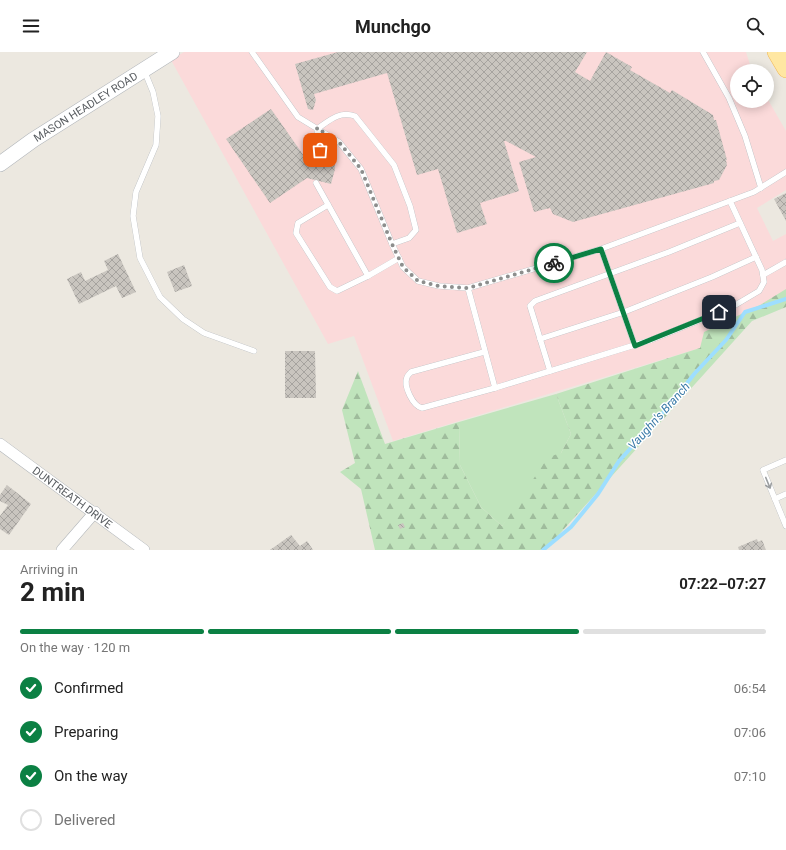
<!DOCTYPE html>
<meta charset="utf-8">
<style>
body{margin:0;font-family:Roboto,sans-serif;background:#f6f6f6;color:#222;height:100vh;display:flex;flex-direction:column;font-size:15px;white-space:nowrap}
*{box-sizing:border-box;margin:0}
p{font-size:13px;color:#767676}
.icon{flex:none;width:22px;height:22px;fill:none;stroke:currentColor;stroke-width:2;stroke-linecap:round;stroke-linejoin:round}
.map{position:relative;height:498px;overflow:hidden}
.side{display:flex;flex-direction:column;background:#fff;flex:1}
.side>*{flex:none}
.fabs{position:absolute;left:730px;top:12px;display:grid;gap:8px}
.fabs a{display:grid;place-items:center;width:44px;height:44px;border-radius:50%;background:#fff;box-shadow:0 2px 10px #0003;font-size:20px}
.pin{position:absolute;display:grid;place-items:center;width:34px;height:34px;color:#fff;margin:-17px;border-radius:8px;box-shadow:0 2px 6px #0006}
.courier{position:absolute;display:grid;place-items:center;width:40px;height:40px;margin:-20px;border:3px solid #0b8043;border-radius:50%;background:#fff;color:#222;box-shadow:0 1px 5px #0007}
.overview em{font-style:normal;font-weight:700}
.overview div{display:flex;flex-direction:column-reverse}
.overview{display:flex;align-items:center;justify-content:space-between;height:68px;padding:0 20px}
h1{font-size:26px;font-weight:700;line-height:30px}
.bar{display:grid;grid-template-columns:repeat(4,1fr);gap:6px 4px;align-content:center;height:48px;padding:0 20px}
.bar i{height:5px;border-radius:3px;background:#e0e0e0}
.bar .on{background:#0b8043}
.bar p{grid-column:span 4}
ol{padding:0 20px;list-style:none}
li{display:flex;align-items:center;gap:12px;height:44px}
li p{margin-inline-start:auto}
li .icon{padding:4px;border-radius:50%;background:#0b8043;color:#fff;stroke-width:4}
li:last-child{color:#767676}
li i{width:22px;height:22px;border:2px solid #e0e0e0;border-radius:50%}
header{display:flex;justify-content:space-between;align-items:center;height:52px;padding:0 20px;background:#fff;font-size:18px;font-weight:700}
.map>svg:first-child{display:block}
.medical{fill:#fbdada}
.grass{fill:#c0e4bc}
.forest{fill:url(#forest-firs)}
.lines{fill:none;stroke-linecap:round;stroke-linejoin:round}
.stream{stroke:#9ddeff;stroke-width:4}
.building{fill:url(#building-cross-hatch)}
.service-casing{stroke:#b3b7bb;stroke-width:6}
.minor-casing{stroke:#b3b7bb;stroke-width:12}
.secondary-casing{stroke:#b2b6bb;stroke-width:16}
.primary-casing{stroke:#f1b654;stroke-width:18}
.service{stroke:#fff;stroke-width:5.5}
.minor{stroke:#fff;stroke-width:11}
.secondary{stroke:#fff;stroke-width:15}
.primary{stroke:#ffe7a2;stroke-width:17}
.oneway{stroke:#9b9ea0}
.done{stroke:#8c8e8d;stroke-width:4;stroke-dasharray:0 7.2}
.route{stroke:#0b8043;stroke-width:5}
.labels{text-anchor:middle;stroke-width:3;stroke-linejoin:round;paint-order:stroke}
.street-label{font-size:11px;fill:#595d61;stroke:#fff}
.water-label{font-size:12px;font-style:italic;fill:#397aa7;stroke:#fff}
</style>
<header><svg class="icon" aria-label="menu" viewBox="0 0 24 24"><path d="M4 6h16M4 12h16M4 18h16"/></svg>Munchgo<svg class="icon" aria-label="search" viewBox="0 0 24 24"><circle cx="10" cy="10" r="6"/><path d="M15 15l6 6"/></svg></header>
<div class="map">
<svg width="786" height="498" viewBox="0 0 786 498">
<defs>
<pattern id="forest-firs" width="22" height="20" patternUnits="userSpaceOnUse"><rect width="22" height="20" fill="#c0e4bc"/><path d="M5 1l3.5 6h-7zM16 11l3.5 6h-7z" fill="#9fbc9c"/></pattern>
<pattern id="building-cross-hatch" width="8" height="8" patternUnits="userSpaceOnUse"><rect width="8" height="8" fill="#c9c5bf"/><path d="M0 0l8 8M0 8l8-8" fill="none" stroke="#a6a39f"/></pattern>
</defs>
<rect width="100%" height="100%" fill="#ece8e0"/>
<path class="medical" d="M184,0h562l6,19h-15v30h30v-3l19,33v59l-29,18 16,33 13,-7v63l-86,51 -307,93 -39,-105 -26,8 -157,-284z"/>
<path class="grass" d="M556,342l15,40 -10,19 -59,73 -21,-19 -21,-42 -1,-43z"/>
<path class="forest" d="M786,237v18l-34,14 -207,229h-170l-14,-61 -21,-17 15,-9 -13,-53 16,-39 27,73 74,-22 1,43 21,42 21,19 46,-69 13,-4 10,-19 -15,-40 144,-46 4,-16 56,-27z"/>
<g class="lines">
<path class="stream" d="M543,498l28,-23 27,-33 21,-33 50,-55 26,-33 31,-33 19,-28 41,-13"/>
</g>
<g class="building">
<path d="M338,0h249l-12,20 15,9 16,-29 26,15 -2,3 40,23 2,-3 41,25 1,5h2l11,40h-1l1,5 -8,15 -5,1v2l-141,39 -20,-8 -3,-6 -16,4 -15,-50 17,-5 -30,-16h-2l15,50 -39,12 7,21 -30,9 -19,-64 -21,6 -30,-102 -73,21 2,6 -3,10 -5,-1 -13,-45z"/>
<path d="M271,57l33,47h30l1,13 -4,15 -24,-6 -37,25 -44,-64z"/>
<path d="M786,141v28l-12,-22z"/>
<path d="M118,202l18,38 -14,6 -6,-12 -37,18 -12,-25 14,-7 4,9 23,-11 -4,-9z"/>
<path d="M184,213l8,21 -17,6 -8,-20z"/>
<path d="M285,299h30l1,47h-31z"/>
<path d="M7,433l24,19 -22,31 -9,-6v-13l8,-11 -8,-4v-6z"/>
<path d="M403,471l2,4 -5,2 -2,-4z"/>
<path d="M291,483l9,11 7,-5 6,9h-43z"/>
<path d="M757,487l1,3 4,-2 4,10h-27l-1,-3z"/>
</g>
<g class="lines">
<g class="service-casing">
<g id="service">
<path d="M252,0l46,65 41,25 22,27 31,75 11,23 15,14 21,5 29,2 133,-39 153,-57 32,-20"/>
<path d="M703,0l26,46 16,38 16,52"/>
<path d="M144,18l9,22 5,24 -2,29 -20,47 -3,24 7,42 20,39 23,22 21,14 50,18"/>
<path d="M320,98l-3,-21c13,-9 22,-18 38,-13l39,49 16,41 6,24 -7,8 -17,6"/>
<path d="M316,131l52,93 31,-18"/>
<path d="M328,153l-30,18 -2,10 34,54 7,4 31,-15"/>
<path d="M601,197l34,97"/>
<path d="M763,223l23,-13"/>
<path d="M468,236l27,100 156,-48 81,-33 27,-16 5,-9 -2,-12 -32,-69"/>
<path d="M540,287l84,-27 88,-35 44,-20"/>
<path d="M484,300l-73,20c-1,1 -4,4 -4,5 -4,9 6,29 15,31l73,-20"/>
<path d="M550,319l-20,-65 5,-5 134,-49 71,-29"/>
<path d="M786,408l-23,10 23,56"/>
<path d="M775,447l11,-5"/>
</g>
</g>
<g class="minor-casing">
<g id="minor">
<path id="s1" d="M0,392l144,106"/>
<path d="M62,498l33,-38"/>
</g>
</g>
<g class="secondary-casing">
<g id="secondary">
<path id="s2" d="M0,112l33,-24 139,-88"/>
</g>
</g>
<g class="primary-casing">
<path id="primary" d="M776,0l10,17"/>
</g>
<use href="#service" class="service"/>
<use href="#minor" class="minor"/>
<use href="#secondary" class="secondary"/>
<use href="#primary" class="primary"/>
</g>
<defs><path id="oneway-shaft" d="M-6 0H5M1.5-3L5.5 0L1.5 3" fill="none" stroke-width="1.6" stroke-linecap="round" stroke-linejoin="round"/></defs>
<use class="oneway" href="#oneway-shaft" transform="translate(768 431) rotate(68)"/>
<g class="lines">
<path class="done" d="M320,98l-3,-22 22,14 22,27 31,75 11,23 15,14 21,5 29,2 86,-25"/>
<path class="route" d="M554,211l47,-14 34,97 84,-34"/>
</g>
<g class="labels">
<g class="street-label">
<text dy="4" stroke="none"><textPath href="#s2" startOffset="103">MASON HEADLEY ROAD</textPath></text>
<text dy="4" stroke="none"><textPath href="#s1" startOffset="90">DUNTREATH DRIVE</textPath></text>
</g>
<g class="water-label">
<text transform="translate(659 364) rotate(-48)" y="4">Vaughn's Branch</text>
</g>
</g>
</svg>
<div class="fabs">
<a><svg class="icon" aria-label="locate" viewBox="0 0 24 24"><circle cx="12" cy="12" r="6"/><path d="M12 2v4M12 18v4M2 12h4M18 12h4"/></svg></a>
</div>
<div class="pin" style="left:320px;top:98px;background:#ea580c"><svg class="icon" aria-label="bag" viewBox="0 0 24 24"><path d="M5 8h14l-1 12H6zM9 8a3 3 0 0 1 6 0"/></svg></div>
<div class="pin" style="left:719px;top:260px;background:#1f2937"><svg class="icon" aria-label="home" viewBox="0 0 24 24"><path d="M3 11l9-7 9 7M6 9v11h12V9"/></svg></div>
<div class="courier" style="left:554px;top:211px"><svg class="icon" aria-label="bike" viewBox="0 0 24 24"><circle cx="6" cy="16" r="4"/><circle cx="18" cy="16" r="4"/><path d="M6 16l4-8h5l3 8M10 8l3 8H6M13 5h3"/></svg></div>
</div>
<section class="side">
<div class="overview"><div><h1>2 min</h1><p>Arriving in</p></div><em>07:22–07:27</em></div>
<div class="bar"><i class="on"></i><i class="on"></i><i class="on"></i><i></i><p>On the way · 120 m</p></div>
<ol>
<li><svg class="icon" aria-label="check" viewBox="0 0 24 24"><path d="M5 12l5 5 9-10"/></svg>Confirmed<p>06:54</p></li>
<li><svg class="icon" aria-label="check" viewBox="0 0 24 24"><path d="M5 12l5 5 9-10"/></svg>Preparing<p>07:06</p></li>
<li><svg class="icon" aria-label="check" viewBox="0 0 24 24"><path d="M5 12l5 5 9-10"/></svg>On the way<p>07:10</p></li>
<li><i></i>Delivered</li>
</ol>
</section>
